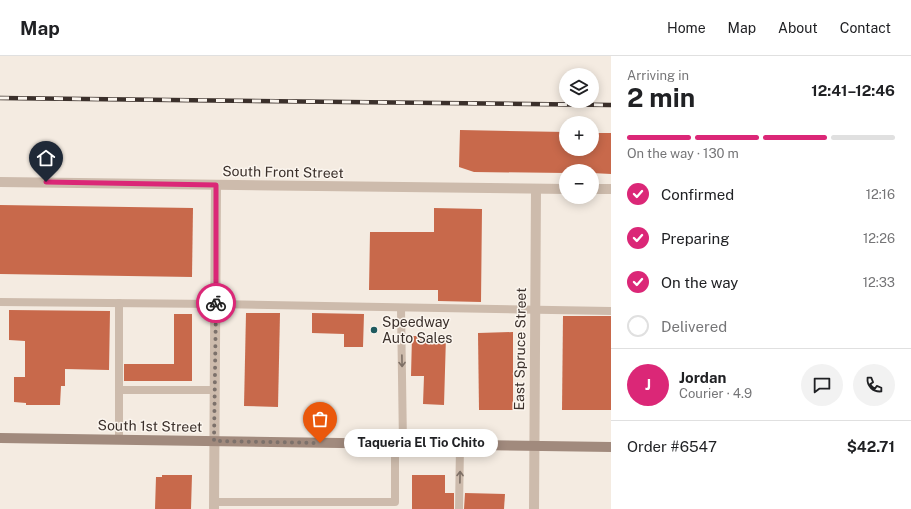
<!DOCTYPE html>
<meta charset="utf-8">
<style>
body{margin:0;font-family:"Public Sans",sans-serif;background:#f2f2f2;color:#202124;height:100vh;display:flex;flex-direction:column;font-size:15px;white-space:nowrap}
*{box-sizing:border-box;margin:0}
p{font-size:13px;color:#757577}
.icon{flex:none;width:22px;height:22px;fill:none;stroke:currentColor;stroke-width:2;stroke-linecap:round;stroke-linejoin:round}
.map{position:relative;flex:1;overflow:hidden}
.drawer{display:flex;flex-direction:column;background:#fff;width:300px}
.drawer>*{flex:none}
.controls{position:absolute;left:559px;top:12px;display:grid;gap:8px}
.controls a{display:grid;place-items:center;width:40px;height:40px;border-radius:50%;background:#fff;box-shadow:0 2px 10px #0003;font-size:20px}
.pin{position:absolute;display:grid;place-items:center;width:34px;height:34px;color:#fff;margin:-41px -17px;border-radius:50% 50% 50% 0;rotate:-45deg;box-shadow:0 0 4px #0007}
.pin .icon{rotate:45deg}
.courier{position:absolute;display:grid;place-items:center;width:40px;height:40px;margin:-20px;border:3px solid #db2777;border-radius:50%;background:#fff;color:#222;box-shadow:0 1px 5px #0007}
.bubble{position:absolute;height:28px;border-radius:14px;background:#fff;box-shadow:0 2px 10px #0003;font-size:13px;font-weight:700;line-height:28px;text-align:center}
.head em{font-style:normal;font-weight:700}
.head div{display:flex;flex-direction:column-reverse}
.head{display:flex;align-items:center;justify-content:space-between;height:68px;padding:0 16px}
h1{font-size:26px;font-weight:700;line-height:30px}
.bar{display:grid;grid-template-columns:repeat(4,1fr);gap:6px 4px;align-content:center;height:48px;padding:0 16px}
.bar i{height:5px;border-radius:3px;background:#e0e0e0}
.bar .active{background:#db2777}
.bar p{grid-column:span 4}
.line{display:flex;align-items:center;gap:10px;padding:0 16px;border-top:1px solid #e0e0e0}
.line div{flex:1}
.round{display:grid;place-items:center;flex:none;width:42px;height:42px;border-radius:21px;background:#f2f2f2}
ol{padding:0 16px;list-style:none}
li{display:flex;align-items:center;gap:12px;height:44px}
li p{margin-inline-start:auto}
li .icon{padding:4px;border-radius:50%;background:#db2777;color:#fff;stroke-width:4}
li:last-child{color:#757577}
li i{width:22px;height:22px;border:2px solid #e0e0e0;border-radius:50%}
header{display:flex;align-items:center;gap:24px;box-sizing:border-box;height:56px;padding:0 20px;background:#fff;border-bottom:1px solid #e0e0e0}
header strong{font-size:19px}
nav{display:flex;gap:22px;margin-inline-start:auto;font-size:14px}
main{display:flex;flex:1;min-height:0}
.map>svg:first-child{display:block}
.building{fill:#c8694b}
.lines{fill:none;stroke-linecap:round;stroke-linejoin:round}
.service{stroke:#cdbbac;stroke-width:8}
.minor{stroke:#cdbbac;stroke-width:10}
.secondary{stroke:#a18a7d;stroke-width:10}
.rail-casing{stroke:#3b302b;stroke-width:4.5}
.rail{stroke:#fbf5ee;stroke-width:3;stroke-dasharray:9;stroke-linecap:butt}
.oneway{stroke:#7d6f65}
.done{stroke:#7c716b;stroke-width:4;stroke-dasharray:0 7.2}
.route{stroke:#db2777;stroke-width:5}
.poi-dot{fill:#1f5a5e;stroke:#fbf5ee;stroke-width:1.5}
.labels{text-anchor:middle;stroke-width:3;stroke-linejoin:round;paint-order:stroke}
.street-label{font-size:14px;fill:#3b302b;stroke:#fbf5ee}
.poi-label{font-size:14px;fill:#3b302b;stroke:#fbf5ee;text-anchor:start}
</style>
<header>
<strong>Map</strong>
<nav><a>Home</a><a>Map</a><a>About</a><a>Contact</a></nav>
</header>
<main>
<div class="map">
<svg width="611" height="453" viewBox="0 0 611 453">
<rect width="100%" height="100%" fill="#f4ebe1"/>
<g class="building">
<path d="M460,74l106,2v17h26v-16h19v41l-19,-1v-2h-26v2l-92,-1 -15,-5z"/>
<path d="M0,149l193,3 -1,69 -192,-3z"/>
<path d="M434,152l48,1 -1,93 -43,-1v-11h-69l1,-58h64z"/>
<path d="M9,254l101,1 -1,59 -44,-1v17h-4l-1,19h-34v-2l-12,-1v-25h11v-36l-16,-1z"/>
<path d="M246,257h34l-2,94 -34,-1z"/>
<path d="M312,257l52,1 -1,33h-19v-13l-32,-1z"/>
<path d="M174,258h18v67h-68v-17h50z"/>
<path d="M563,260h48v94h-49z"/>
<path d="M513,276v78h-34l-1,-77z"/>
<path d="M412,280h34l-2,69 -21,-1 1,-28h-13z"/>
<path d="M162,419h30l-1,34h-36l1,-32h6z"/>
<path d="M412,419h33v18h9v16h-42z"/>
<path d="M465,437l40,1 -1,15h-40z"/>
</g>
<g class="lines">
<g class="service">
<path d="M0,246l216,2 395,7"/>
<path d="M119,247v137"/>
<path d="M401,252l2,137"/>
<path d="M119,334h96"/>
<path d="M214,446h181v-57"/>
<path d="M459,453l1,-63"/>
</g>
<g class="minor">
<path d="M0,126l566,7"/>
<path d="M592,133h19"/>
<path d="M214,453l2,-324"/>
<path d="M534,453l2,-320"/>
</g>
<path class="secondary" d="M0,382l611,9"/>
<g class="rail-casing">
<path id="rail" d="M0,42l611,7"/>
</g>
<use href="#rail" class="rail"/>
</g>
<defs><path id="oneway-shaft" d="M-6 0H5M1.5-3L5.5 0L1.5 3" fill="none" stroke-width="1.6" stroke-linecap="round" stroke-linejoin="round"/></defs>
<g class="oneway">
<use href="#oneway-shaft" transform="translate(402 305) rotate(89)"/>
<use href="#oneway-shaft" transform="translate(460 421) rotate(-89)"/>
</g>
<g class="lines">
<path class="done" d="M216,247l-2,138 106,2"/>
<path class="route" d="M46,126l170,3v118"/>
</g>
<circle class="poi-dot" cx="374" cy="274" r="4"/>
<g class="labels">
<g class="street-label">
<text transform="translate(283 116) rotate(1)" y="5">South Front Street</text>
<text transform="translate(520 293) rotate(-89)" y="5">East Spruce Street</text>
<text transform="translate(150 370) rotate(1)" y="5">South 1st Street</text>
</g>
<g class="poi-label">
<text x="382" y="271">Speedway<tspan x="382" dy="16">Auto Sales</tspan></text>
</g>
</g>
</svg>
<div class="controls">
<a><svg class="icon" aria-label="layers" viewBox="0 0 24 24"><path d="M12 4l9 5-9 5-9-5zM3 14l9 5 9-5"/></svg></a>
<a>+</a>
<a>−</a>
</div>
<div class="pin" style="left:320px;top:387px;background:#ea580c"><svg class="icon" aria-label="bag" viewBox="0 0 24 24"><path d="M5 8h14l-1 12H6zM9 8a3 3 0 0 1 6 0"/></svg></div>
<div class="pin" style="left:46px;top:126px;background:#1f2937"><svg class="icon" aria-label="home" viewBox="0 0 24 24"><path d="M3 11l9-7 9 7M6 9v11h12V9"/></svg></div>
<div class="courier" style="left:216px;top:247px"><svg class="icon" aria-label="bike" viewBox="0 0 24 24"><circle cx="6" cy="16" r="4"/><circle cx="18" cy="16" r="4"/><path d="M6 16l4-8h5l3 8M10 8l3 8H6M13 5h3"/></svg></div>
<div class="bubble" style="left:344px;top:373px;width:154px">Taqueria El Tio Chito</div>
</div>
<section class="drawer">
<div class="head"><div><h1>2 min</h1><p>Arriving in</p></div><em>12:41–12:46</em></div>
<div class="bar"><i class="active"></i><i class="active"></i><i class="active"></i><i></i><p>On the way · 130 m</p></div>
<ol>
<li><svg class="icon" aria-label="check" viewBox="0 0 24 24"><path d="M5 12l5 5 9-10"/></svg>Confirmed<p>12:16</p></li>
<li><svg class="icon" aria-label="check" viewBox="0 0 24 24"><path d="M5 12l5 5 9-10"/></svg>Preparing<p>12:26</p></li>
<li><svg class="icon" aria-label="check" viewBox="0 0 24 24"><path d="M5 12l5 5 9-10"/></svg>On the way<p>12:33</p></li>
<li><i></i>Delivered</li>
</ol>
<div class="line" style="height:72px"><b class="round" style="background:#db2777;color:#fff">J</b><div><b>Jordan</b><p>Courier · 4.9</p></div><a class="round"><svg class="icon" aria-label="chat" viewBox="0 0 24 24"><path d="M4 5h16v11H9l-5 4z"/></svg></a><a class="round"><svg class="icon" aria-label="phone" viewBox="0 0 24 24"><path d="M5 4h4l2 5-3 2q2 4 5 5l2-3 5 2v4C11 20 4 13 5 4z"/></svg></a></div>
<div class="line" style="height:52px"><div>Order #6547</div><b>$42.71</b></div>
</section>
</main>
